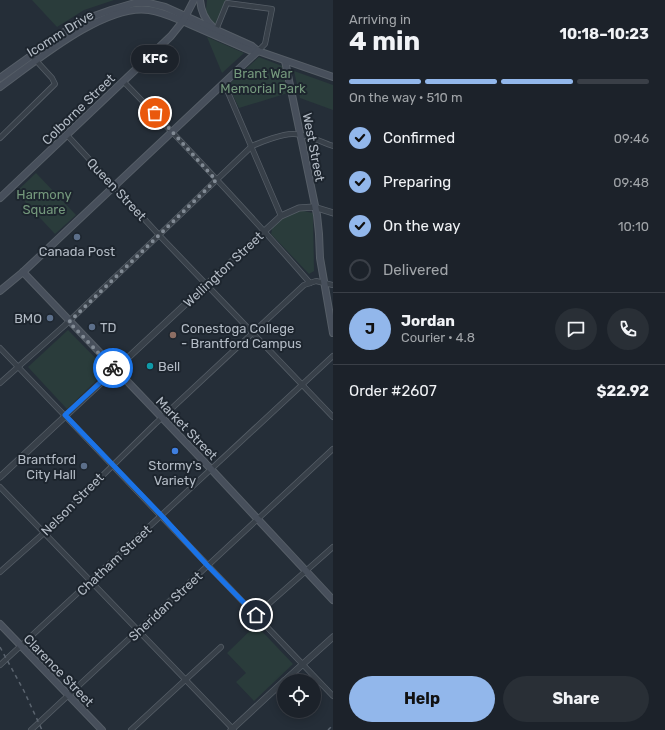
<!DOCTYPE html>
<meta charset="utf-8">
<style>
body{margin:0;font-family:Rubik,sans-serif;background:#292f36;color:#f1f3f6;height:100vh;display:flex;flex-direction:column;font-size:15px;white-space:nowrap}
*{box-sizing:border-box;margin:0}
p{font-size:13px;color:#a0a4a8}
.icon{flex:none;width:22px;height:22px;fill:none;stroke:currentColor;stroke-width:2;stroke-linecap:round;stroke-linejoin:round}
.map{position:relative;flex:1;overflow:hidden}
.panel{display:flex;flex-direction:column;background:#1c222a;width:332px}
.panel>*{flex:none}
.tools{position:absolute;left:277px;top:674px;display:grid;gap:8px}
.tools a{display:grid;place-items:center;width:44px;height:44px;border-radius:50%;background:#1c222a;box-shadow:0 2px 10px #0003,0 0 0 1px #3a3f47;font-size:20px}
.pin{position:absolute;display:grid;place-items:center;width:34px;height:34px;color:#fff;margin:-17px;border:2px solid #fff;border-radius:50%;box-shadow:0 1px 4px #0007}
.courier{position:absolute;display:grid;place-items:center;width:40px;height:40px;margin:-20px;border:3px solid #1a73e8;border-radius:50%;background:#fff;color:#222;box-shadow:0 1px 5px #0007}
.bubble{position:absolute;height:28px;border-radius:14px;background:#1c222a;box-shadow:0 2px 10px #0003,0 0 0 1px #3a3f47;font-size:13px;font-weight:700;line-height:28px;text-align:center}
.headline em{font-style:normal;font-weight:700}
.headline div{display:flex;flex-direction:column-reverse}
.headline{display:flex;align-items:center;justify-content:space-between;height:68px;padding:0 16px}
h1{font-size:26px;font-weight:700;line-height:30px}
.bar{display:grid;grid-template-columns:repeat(4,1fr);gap:6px 4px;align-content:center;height:48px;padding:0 16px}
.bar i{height:5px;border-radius:3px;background:#3a3f47}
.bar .active{background:#92b7eb}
.bar p{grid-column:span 4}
.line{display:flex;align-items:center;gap:10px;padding:0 16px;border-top:1px solid #3a3f47}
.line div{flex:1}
.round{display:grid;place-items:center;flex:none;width:42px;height:42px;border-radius:21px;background:#292f36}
ol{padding:0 16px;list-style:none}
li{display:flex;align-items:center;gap:12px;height:44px}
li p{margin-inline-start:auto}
li .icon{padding:4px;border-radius:50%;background:#92b7eb;color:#111;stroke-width:4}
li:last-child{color:#a0a4a8}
li i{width:22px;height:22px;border:2px solid #3a3f47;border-radius:50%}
.action{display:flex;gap:8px;margin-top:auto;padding:8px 16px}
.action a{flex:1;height:46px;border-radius:24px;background:#92b7eb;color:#111;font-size:16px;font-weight:700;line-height:46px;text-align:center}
.action a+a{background:#292f36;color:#f1f3f6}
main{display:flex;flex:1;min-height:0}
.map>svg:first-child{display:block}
.green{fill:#2a3c3b}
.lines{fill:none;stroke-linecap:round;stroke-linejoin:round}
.minor-casing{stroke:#565e67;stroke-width:6}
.tertiary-casing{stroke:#565e67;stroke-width:7}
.secondary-casing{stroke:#565e67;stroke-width:8}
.minor{stroke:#384049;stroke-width:4.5}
.tertiary{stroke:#384049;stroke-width:5.5}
.secondary{stroke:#474f5b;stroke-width:6}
.rail{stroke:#5b646f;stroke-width:1.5;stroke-dasharray:4 4;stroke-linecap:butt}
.done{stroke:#818a94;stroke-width:4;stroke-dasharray:0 7.2}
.route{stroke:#1a73e8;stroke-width:5}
.service-dot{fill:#5c6f8a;stroke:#1d252e;stroke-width:1.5}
.education-dot{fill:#8d6e63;stroke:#1d252e;stroke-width:1.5}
.culture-dot{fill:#0f9aa8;stroke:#1d252e;stroke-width:1.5}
.shop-dot{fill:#3f7fe0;stroke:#1d252e;stroke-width:1.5}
.labels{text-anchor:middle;stroke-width:4;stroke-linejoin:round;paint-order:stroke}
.street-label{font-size:13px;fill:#b3bbc5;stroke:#1d252e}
.park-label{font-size:13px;fill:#74987c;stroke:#1d252e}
.poi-label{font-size:13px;fill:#b3bbc5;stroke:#1d252e;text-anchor:start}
</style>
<main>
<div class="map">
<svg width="333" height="730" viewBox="0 0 333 730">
<rect width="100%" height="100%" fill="#252e38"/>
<g class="green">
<path d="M32,0h82l-30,10 -27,17z"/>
<path d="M207,0h20l-11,25c-13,-6 -10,-12 -9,-25z"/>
<path d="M207,37l37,16 -22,20z"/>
<path d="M259,57l23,9 6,27 -49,15 -11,-23z"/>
<path d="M294,71l39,14v25l-33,-12z"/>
<path d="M36,173l40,42 -21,19 -39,-42z"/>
<path d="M300,210l13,3 1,58 -5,3 -38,-40 2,-9 10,-7z"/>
<path d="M68,330l39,40 -40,39 -39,-42z"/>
<path d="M256,625l37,39 -39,37 -18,-19 10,-9 -19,-20z"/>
</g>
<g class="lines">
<g class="minor-casing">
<g id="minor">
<path d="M216,30l11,-27 45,6 -7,35 -7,7"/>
<path d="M123,81c64,66 127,133 187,202"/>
<path d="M224,83l57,133"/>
<path d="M67,135l92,100 174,182"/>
<path d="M0,138l55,-54 -3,-6 -21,-23"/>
<path d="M0,348l333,348"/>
<path d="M0,383l64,-57 188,-180c9,-4 32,-13 42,-12 13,0 27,8 39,12"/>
<path d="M0,487l234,243"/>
<path d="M0,572l44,-39 111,-109 149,-139 12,-4 17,4"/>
<path d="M256,615l77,-68"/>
<path d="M0,665l333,-309"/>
<path d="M31,730l302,-281"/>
<path d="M131,730l90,-83"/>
</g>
</g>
<g class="tertiary-casing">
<g id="tertiary">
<path d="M0,477l206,-192 75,-69 18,-8 15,-1 19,6"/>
<path d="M284,681l49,-44"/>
<path d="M231,730l53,-49"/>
</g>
</g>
<g class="secondary-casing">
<g id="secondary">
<path d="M200,0c1,11 4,19 12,26"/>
<path d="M285,61l32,154 2,19 1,24 13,75"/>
<path d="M0,78l70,-50 13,-8 28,-10 24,-7h14l16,4 87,39 6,5"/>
<path d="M0,87c36,-26 105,-84 149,-77 14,2 26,8 38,13 21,9 41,18 62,27l9,1 75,26"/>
<path d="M0,198l171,-162 12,-15 11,-21"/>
<path d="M23,272l188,197 122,131"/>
<path d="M0,291l23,-19 235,-221"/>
<path d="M0,624l102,106"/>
</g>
</g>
<use href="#minor" class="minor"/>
<use href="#tertiary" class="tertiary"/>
<use href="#secondary" class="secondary"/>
<g class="rail">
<path d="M0,647l24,44 18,39"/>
<path d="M328,730l5,-5"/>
</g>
</g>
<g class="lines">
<path class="done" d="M113,368l-44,-46 147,-142 -61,-67"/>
<path class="route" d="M113,368l2,1 -50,46 97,101 46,50 48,49"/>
</g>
<g class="service-dot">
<circle cx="77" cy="237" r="4"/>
<circle cx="50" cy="318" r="4"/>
<circle cx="92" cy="327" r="4"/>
<circle cx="84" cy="466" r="4"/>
</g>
<circle class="education-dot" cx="173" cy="335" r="4"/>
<circle class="culture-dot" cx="150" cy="366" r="4"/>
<circle class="shop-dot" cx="175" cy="451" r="4"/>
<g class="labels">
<g class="street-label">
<text transform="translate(60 33) rotate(-32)" y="5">Icomm Drive</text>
<text transform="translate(78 109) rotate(-44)" y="5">Colborne Street</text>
<text transform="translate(314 147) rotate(79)" y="5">West Street</text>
<text transform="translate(117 189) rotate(47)" y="5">Queen Street</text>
<text transform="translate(223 269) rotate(-43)" y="5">Wellington Street</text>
<text transform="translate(187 428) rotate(46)" y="5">Market Street</text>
<text transform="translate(72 504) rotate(-45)" y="5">Nelson Street</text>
<text transform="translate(114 560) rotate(-43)" y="5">Chatham Street</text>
<text transform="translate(165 606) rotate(-43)" y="5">Sheridan Street</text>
<text transform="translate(59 670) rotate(46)" y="5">Clarence Street</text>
</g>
<g class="park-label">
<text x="263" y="78">Brant War<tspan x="263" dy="15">Memorial Park</tspan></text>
<text x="44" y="199">Harmony<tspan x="44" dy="15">Square</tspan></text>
</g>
<g class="poi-label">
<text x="77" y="256" text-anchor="middle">Canada Post</text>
<text x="42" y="323" text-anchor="end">BMO</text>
<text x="100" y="332">TD</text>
<text x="181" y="333">Conestoga College<tspan x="181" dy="15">- Brantford Campus</tspan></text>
<text x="158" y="371">Bell</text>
<text x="76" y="464" text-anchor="end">Brantford<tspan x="76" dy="15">City Hall</tspan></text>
<text x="175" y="470" text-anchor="middle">Stormy's<tspan x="175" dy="15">Variety</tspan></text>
</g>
</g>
</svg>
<div class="tools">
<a><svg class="icon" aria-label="locate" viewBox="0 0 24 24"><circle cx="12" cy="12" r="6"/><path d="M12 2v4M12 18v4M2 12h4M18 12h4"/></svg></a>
</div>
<div class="pin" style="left:155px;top:113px;background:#ea580c"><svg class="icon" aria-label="bag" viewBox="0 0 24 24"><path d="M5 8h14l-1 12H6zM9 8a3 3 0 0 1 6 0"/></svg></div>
<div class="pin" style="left:256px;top:615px;background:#1f2937"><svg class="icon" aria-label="home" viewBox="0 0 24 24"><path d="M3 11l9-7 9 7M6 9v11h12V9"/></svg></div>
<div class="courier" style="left:113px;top:368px"><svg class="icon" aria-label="bike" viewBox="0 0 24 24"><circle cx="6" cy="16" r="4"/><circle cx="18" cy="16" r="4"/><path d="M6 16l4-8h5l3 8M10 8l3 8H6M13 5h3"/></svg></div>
<div class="bubble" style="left:131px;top:45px;width:48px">KFC</div>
</div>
<section class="panel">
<div class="headline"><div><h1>4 min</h1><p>Arriving in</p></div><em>10:18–10:23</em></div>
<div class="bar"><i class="active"></i><i class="active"></i><i class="active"></i><i></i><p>On the way · 510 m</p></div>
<ol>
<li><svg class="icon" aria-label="check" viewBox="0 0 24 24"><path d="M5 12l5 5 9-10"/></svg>Confirmed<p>09:46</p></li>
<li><svg class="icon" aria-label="check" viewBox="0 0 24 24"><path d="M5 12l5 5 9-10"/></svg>Preparing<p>09:48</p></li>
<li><svg class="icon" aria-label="check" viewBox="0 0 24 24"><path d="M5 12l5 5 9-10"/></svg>On the way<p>10:10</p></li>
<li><i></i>Delivered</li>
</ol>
<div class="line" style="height:72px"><b class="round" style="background:#92b7eb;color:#111">J</b><div><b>Jordan</b><p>Courier · 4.8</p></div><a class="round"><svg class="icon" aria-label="chat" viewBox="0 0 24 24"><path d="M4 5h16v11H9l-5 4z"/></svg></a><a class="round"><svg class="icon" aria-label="phone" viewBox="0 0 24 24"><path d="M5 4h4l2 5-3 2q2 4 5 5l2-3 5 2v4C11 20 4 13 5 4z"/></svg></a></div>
<div class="line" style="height:52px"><div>Order #2607</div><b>$22.92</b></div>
<div class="action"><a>Help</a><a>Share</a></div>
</section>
</main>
